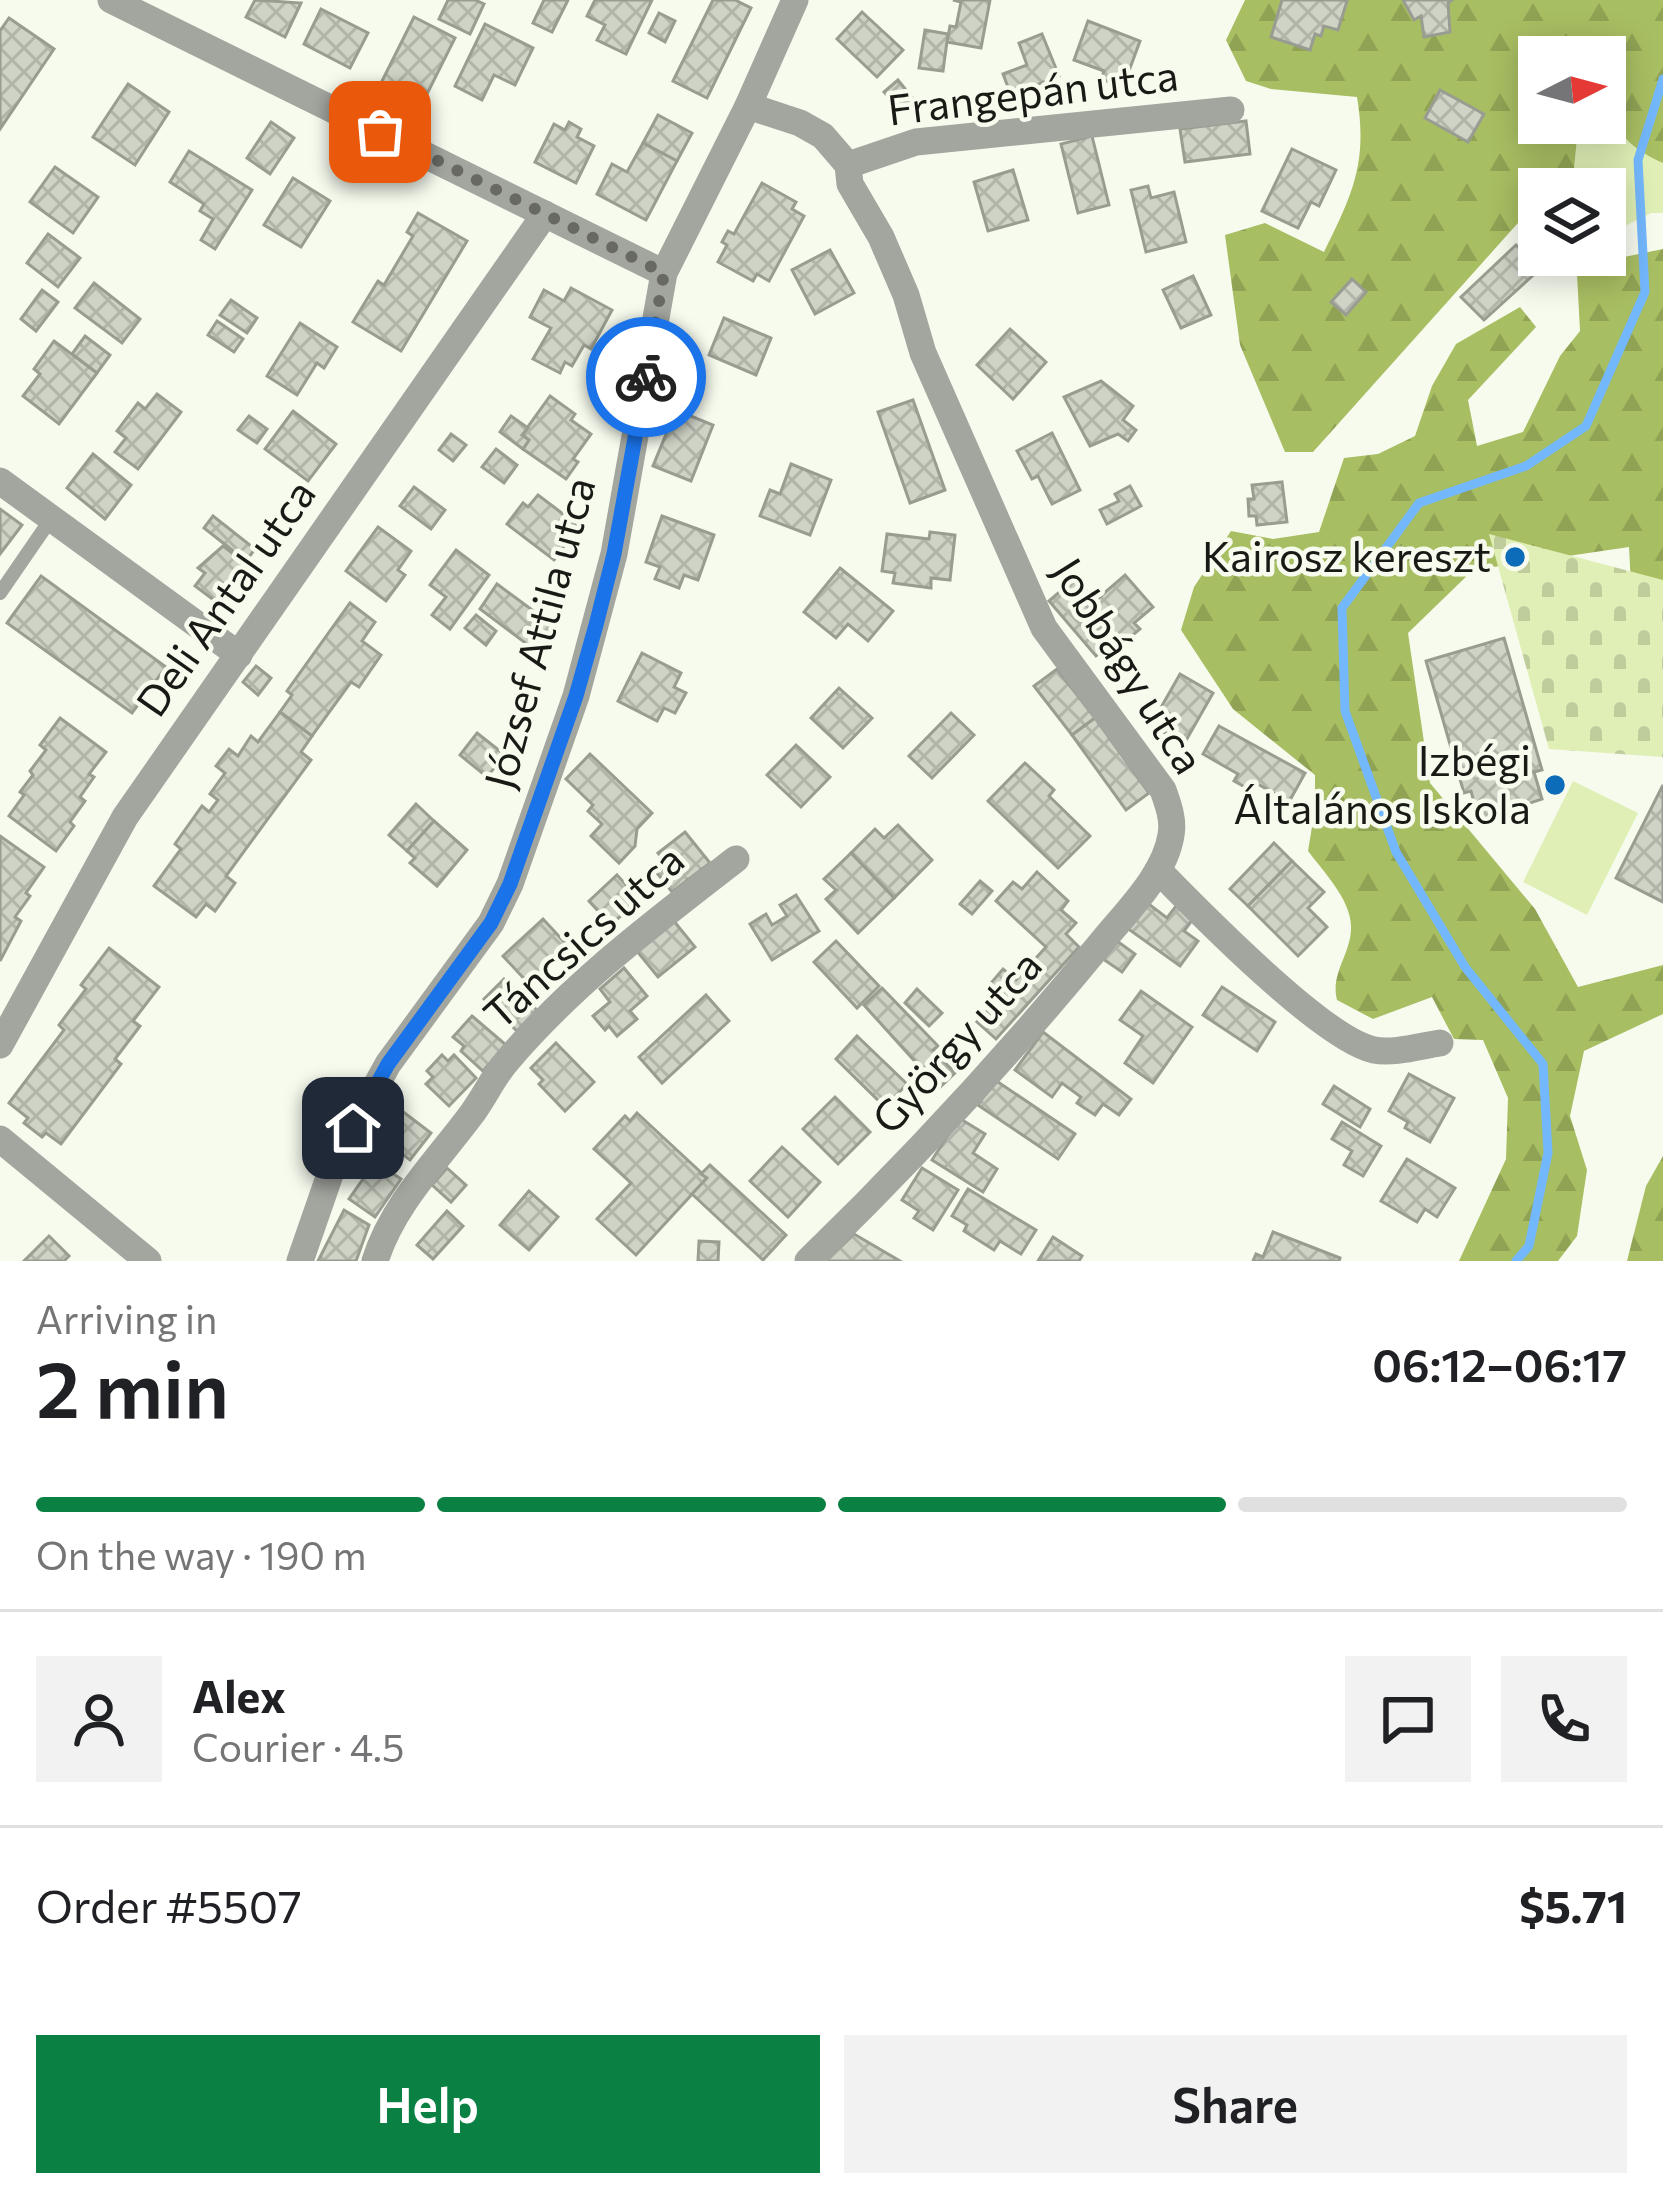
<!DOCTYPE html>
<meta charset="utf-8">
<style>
body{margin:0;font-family:Commissioner,sans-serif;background:#f2f2f2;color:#202124;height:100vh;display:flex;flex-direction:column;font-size:45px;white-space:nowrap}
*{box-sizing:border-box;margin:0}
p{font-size:39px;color:#757577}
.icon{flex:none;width:66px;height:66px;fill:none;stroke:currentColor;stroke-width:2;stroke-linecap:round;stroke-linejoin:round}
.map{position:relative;height:1261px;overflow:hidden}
.side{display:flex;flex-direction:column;background:#fff;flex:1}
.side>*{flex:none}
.needle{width:78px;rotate:84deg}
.controls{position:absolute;left:1518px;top:36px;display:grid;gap:24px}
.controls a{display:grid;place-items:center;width:108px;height:108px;border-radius:0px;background:#fff;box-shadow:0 6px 30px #0003;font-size:60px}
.pin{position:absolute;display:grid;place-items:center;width:102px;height:102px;color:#fff;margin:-51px;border-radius:24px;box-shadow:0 6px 18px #0006}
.courier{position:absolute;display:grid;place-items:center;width:120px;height:120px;margin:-60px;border:9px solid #1a73e8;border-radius:50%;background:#fff;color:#222;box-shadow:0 3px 15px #0007}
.headline em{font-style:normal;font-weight:600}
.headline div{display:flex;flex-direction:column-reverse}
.headline{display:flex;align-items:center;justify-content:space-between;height:204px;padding:0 36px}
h1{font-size:78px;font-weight:600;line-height:90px}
.bar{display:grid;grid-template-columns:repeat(4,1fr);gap:18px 12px;align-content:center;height:144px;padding:0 36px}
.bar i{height:15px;border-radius:9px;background:#e0e0e0}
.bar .selected{background:#0b8043}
.bar p{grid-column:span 4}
.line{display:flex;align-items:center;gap:30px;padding:0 36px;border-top:3px solid #e0e0e0}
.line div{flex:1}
.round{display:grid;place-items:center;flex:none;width:126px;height:126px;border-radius:0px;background:#f2f2f2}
.primary-button{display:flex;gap:24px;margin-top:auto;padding:24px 36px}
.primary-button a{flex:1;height:138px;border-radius:0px;background:#0b8043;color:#fff;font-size:48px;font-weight:600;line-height:138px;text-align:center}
.primary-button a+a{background:#f2f2f2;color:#202124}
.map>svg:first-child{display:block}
.grass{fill:#dfefb6}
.forest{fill:url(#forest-firs)}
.cemetery{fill:url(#cemetery-stones)}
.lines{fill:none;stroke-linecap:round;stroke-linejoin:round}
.stream{stroke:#73b7fc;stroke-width:9}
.building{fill:url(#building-cross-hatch);stroke:#999d91;stroke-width:3}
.lane{stroke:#a3a59f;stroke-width:14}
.street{stroke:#a3a59f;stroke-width:27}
.done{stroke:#676962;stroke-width:12;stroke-dasharray:0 21.6}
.route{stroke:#1a73e8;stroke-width:15}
.poi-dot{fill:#0d6cb9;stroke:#f7fbee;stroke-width:4.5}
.labels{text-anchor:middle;stroke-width:9;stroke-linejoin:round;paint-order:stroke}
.street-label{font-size:42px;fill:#191a16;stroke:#f7fbee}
.poi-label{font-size:42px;fill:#191a16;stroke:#f7fbee;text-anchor:end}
</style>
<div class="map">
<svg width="1663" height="1261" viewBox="0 0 1663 1261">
<defs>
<pattern id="forest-firs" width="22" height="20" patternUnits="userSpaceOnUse" patternTransform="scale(3)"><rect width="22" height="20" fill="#a8be62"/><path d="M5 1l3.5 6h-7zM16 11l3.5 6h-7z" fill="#90a354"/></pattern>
<pattern id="cemetery-stones" width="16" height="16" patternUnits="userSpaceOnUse" patternTransform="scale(3)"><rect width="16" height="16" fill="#dfefb6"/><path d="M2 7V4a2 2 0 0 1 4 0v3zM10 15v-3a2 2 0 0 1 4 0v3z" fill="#bfcc9c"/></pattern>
<pattern id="building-cross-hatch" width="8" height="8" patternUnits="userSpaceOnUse" patternTransform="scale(3)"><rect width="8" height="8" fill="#cfd3c6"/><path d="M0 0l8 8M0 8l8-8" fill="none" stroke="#b1b5a9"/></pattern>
</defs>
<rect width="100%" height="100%" fill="#f7fbee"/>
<g class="grass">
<path d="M1605,101l14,34 44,28v50h-12l-44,22 -2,-46h-33l5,-50 9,-16h19z"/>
<path d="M1573,781l65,32 -51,102 -64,-33z"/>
</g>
<g class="forest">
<path d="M1245,0h418v163c-53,-24 -58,-51 -58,-106h-66v66h47l-9,16 -5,50h-33v22l-13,3 -213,238h-28l-45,-107 -15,-110 40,-12 59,29c28,-57 44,-89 33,-155l-86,-8 -25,-8 -20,-41z"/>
<path d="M1663,249v487l-30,-112 -4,-77 -156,23 -65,63 22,150 105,126 43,78 85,-22v49l-79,37 -14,65 17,54 -10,66 -19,25h-99l47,-102 2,-61 -25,-58 -29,-1 -22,-42 -59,22 -36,-19c-7,-27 15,-47 14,-74 0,-26 -28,-55 -43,-75l7,-42v-34l-82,-66 -52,-79 13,-43 37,-56 42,8 46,-7 25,-74 34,-4 37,-18 17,-50 24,-42 64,-37 16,20 -68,73 9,46 46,-14 37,-76 20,-25 -3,-57 -16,-19 63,2z"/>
<path d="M1663,1156v105h-36l19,-75z"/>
</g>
<path class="cemetery" d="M1489,534l174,46v177l-114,-8z"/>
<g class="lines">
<path class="stream" d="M1516,1261l13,-15 19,-93 -5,-89 -78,-97 -69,-115 -51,-141 -3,-103 77,-105 107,-37 60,-40 59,-134 -7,-132 25,-81"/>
</g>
<g class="building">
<path d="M255,0l46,3 -16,34 -39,-20z"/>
<path d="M448,0h27l9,4 -14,30 -31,-15z"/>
<path d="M544,0h24l-16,32 -19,-9z"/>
<path d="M595,0h57l-26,54 -29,-14 8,-15 -18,-9z"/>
<path d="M713,0h22l16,8 -44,90 -34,-17z"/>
<path d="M990,0l-9,48 -34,-6 3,-16 6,1 5,-25 -8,-2z"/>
<path d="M1282,0h60l5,1 -9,29 -14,-4 -3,10 -6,-2 -5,16 -39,-13z"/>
<path d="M1403,0h49l-4,3 2,29 -26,5 -3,-21 -7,4z"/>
<path d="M321,9l47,24 -18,35 -46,-24z"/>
<path d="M862,12l41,38 -26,27 -40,-38z"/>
<path d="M659,13l16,8 -10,21 -16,-9z"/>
<path d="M414,17l41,21 -33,66 -41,-21z"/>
<path d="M9,18l45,31 -54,80v-98z"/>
<path d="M1088,21l52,20 -17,46 -22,-8 3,-8 -30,-11z"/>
<path d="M485,24l48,24 -18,37 -21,-10 -12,25 -27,-14z"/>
<path d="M925,30l23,4 -5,37 -24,-3z"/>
<path d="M1042,34l17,42 -48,19 -8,-21 24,-9 -8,-22z"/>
<path d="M898,80l17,21 -13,12 -18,-21z"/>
<path d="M128,84l41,28 -34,53 -42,-28z"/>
<path d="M1440,90l44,24 -16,28 -43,-24z"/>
<path d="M658,115l34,18 -15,28 -34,-18z"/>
<path d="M1246,121l4,33 -65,8 -5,-33z"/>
<path d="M271,122l23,16 -24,36 -23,-16z"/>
<path d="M569,122l12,7 -4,8 17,9 -18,37 -41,-21 19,-38 11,6z"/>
<path d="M1092,136l17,69 -31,8 -17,-69z"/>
<path d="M643,143l34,18 -31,59 -49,-26 15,-30 15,8z"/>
<path d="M1292,149l44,21 -17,36 -8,-4 -13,26 -36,-17z"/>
<path d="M189,151l63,39 -37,59 -14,-9 12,-21 -13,-8 4,-7 -34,-22z"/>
<path d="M55,167l43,30 -25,36 -43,-31z"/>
<path d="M1013,170l15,50 -40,11 -14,-49z"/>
<path d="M293,178l37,23 -29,46 -37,-22z"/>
<path d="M762,183l34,19 -4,7 12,7 -35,65 -12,-7 -4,7 -35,-19 9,-17 -5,-3 6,-11 6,3z"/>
<path d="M1148,186l3,12 23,-6 12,50 -40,10 -15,-62z"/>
<path d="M418,213l49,28 -66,110 -48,-29 25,-41 6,4 29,-49 -6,-4z"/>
<path d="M48,234l32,24 -22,29 -31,-24z"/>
<path d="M1516,245l24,24 -56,51 -23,-23z"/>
<path d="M830,250l24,43 -39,21 -23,-44z"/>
<path d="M1193,276l18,39 -30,13 -18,-38z"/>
<path d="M1352,279l14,13 -20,23 -15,-13z"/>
<path d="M94,283l46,36 -18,24 -47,-35z"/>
<path d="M571,288l41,22 -21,39 -7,-4 -12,21 -7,-4 -5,11 -27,-14 18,-31 -21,-11 14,-27 20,11z"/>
<path d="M42,290l16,12 -22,29 -15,-12z"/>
<path d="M231,300l26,18 -10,15 -27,-18z"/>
<path d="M724,318l47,20 -15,37 -47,-20z"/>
<path d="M217,321l26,18 -9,13 -26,-17z"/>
<path d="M300,323l37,24 -13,21 -7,-5 -20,32 -30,-19z"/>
<path d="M1010,329l36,33 -33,37 -36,-34z"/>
<path d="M85,336l25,19 -13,18 -25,-19z"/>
<path d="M54,341l43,32 -38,51 -36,-28 17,-22 -6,-5z"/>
<path d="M1101,381l32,25 -10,14 13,10 -8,11 -10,-7 -28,12 -26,-49z"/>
<path d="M157,394l24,18 -43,57 -23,-17 11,-14 -9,-7 21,-28 7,6z"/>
<path d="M550,396l25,18 -4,6 20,14 -18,25 5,3 -12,17 -43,-30 6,-9 -7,-5z"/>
<path d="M913,400l32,90 -35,13 -32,-91z"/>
<path d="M676,410l37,15 -22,56 -38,-15z"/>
<path d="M293,411l43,33 -28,37 -43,-32z"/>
<path d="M249,416l18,13 -10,14 -19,-13z"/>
<path d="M511,416l17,12 -6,7 7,5 -6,9 -23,-17z"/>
<path d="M1052,433l28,57 -28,14 -14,-28 -6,3 -15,-28z"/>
<path d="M451,434l15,11 -13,16 -14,-11z"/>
<path d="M496,449l21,16 -13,18 -22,-16z"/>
<path d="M93,454l38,31 -26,34 -38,-31z"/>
<path d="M791,464l40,16 -21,55 -50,-19 10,-26 10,4z"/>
<path d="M1282,482l5,40 -30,3 -1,-9h-7l-1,-17h6l-2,-14z"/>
<path d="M1130,486l11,20 -34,18 -7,-14 19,-9 -4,-7z"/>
<path d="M414,487l31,23 -14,19 -31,-23z"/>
<path d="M538,495l41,31 -25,34 -47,-36 16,-21 5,4z"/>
<path d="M0,509l22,16 -22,29z"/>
<path d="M213,516l42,33 -9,12 -42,-33z"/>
<path d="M662,516l52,19 -16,45 -14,-5 -5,13 -24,-9 5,-12 -14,-5z"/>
<path d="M378,527l33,24 -13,19 7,5 -19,26 -40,-30z"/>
<path d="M930,532l25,3 -5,45 -19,-2v10l-38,-5 2,-10 -13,-2 5,-37 42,5z"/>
<path d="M223,546l21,16 -29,39 -20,-15 10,-13 -7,-5z"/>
<path d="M456,550l33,25 -39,54 -18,-14 14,-18 -16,-12z"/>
<path d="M840,568l53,43 -25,30 -20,-17 -12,14 -32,-26z"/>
<path d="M1125,575l28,32 -19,16 6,6 -19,16 -5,-6 -20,17 -47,-55 27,-23 19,23z"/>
<path d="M41,576l125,91 -34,46 -125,-90z"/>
<path d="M497,584l57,42 -18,25 -56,-42z"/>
<path d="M350,603l25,19 -13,19 19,14 -22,32 -8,-5 -39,54 -32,-24 12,-17 -5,-4z"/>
<path d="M476,615l20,16 -10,14 -21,-17z"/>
<path d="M1504,638l38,132 -8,2 8,27 -63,21 -8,-29 -7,2 -38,-132z"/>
<path d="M642,653l39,20 -7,14 12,6 -11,20 -11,-5 -7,13 -39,-20z"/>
<path d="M256,666l15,12 -13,17 -15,-13z"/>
<path d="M1057,669l38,49 -23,17 -38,-49z"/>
<path d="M1180,674l33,19 -29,51 -33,-19z"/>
<path d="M839,688l33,30 -29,30 -32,-30z"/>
<path d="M280,712l32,24 -11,16 10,8 -85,116 9,7 -20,28 -9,-7 -10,13 -42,-31 27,-37 -6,-5 27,-38 7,6 9,-12 -8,-6 15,-21 -9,-7 13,-17 9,7 13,-20 7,6z"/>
<path d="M951,713l23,22 -42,43 -23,-22z"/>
<path d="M60,718l46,34 -17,22 5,3 -14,20 5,4 -15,21 4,4 -18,25 -47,-35 15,-21 -4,-3 13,-17 -3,-4 16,-21 -6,-5z"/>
<path d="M1095,718l54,75 -23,17 -54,-75z"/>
<path d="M1219,726l86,47 -16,29 -33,-19 -4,8 -18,-10 4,-7 -35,-20z"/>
<path d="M477,733l28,22 -18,22 -27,-22z"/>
<path d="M796,745l34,32 -29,30 -34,-32z"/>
<path d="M590,754l62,59 -15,16 -2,17 -16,17 -28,-27 11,-12 -14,-13 5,-6 -27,-26z"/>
<path d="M1025,763l29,27 -5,6 41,40 -32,32 -70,-67z"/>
<path d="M1663,785v117l-47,-24z"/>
<path d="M416,804l18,17 -27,30 -18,-16z"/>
<path d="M434,821l33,29 -30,36 -27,-23 5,-5 -8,-7z"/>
<path d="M898,825l34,35 -38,38 -43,-45 24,-24 9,9z"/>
<path d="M685,832l25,31 -38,29 -15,-19 11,-8 -10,-12z"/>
<path d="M0,836l44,31 -18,26 4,3 -15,21 6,4 -21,40z"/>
<path d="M1274,843l18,18 -44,45 -18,-17z"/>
<path d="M851,853l43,45 -36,35 -32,-34 10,-9 -12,-11z"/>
<path d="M1292,861l32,31 -16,16 19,19 -29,29 -50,-50z"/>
<path d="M1037,872l31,29 -7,9 15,13 -10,11 13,13 -83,92 -19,-17 26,-28 -12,-11 12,-14 13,11 30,-33 -50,-46 17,-19 9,7z"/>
<path d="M617,875l22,24 -28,26 -22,-24z"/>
<path d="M980,881l12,10 -20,23 -12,-10z"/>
<path d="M796,895l23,36 -47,29 -22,-36 16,-10 6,11 15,-9 -7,-11z"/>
<path d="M1146,902l21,16 9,-12 17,13 -9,12 14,10 -18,25 -53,-38z"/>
<path d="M543,919l25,27 -40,37 -25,-27z"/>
<path d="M673,920l22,27 -37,30 -22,-27z"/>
<path d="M836,941l43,45 -22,22 -43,-46z"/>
<path d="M1117,941l18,13 -13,18 -19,-13z"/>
<path d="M109,948l50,39 -26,34 7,5 -25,33 6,5 -60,80 -15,-11 -4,4 -18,-14 4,-5 -19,-15 55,-73 -5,-5 27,-36 -5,-4z"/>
<path d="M624,968l23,28 -17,15 7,8 -20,17 -8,-10 -4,4 -12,-14 17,-14 -10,-13z"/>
<path d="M504,979l33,31 -20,21 -33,-32z"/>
<path d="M1222,987l53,35 -18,29 -54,-36z"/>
<path d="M882,988l56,58 -5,4 22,23 -16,15 -75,-83z"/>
<path d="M917,989l25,24 -13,13 -24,-23z"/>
<path d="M1141,991l51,36 -39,56 -28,-20 18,-27 -23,-16z"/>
<path d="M706,995l23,26 -67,62 -23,-26z"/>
<path d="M472,1016l34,29 -23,26 -22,-20 3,-5 -11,-9z"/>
<path d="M1043,1032l88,67 -12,16 -16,-11 -8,11 -18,-12 4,-6 -19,-14 -10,14 -37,-27z"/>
<path d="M857,1036l50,48 -22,23 -49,-48z"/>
<path d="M556,1043l38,39 -29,29 -26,-27 4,-4 -12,-12z"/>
<path d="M442,1055l6,6 6,-6 22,23 -27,28 -23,-22 7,-7 -6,-6z"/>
<path d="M1409,1074l45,24 -24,44 -25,-14 3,-6 -19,-11z"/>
<path d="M995,1080l80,54 -17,25 -80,-54z"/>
<path d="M1334,1086l36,23 -10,18 -37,-23z"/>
<path d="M835,1097l35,35 -32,32 -35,-35z"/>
<path d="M402,1111l29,22 -21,27 -29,-22z"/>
<path d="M637,1113l70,65 -71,77 -39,-36 34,-36 -37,-34 31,-33 5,5z"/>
<path d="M959,1118l26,16 -12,19 24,16 -14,23 -51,-32z"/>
<path d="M1342,1122l39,24 -18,30 -19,-11 8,-14 -20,-12z"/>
<path d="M782,1147l38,35 -32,35 -38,-36z"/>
<path d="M1407,1159l48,29 -18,29 -12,-8 -8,13 -36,-21z"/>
<path d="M375,1162l26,17 -26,38 -26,-18z"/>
<path d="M710,1165l76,70 -23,25 -71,-66 15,-16 -6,-4z"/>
<path d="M447,1168l19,17 -15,17 -19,-17z"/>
<path d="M922,1168l36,22 -25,40 -19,-12 5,-7 -17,-11z"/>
<path d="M968,1189l68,41 -15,24 -21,-13 -6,9 -30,-19 3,-6 -15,-9z"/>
<path d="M529,1191l29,26 -29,33 -29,-25z"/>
<path d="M344,1210l25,15 -13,36h-38z"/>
<path d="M447,1211l16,15 -30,33 -16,-14z"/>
<path d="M1273,1232l67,26 -1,3h-86l3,-7 7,3z"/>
<path d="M854,1234l46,27h-75z"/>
<path d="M49,1236l20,20 -5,5h-40z"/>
<path d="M1053,1237l29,19 -3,5h-41z"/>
<path d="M699,1241l20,1 -1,19h-20z"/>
</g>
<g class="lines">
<path class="lane" d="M0,593l53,-77"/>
<g class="street">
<path d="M111,0l553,273"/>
<path d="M748,106l52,17 23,13 25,29 2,19 31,53 25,58 17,58 121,275 119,162c5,14 11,30 8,45 -6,40 -45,77 -70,108 -91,111 -190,218 -293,318"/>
<path d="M848,165l68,-23 315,-32"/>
<path d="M0,481l239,174"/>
<path d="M1158,870c40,41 165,169 216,180 19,4 46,-4 66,-7"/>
<path d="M0,1045l125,-228 420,-603"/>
<path d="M0,1139l148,122"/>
<path d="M300,1261l35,-101 53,-96 103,-141 19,-39 66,-188 38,-142 50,-281 84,-167 47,-106"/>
<path d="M375,1261c18,-57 61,-99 96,-146 13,-17 22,-38 36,-54 66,-78 149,-140 229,-202"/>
</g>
</g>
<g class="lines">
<path class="done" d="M380,132l284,141 -18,104"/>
<path class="route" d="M353,1128l35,-64 103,-141 19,-39 66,-188 20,-71 18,-71 32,-177"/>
</g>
<g class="poi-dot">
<circle cx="1515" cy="557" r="12"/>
<circle cx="1555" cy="785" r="12"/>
</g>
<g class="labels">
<g class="street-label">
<text transform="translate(1033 93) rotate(-7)" y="15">Frangepán utca</text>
<text transform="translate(226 598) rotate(-55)" y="15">Deli Antal utca</text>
<text transform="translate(540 633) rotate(-75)" y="15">József Attila utca</text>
<text transform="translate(1128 666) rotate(58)" y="15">Jobbágy utca</text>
<text transform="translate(584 937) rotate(-42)" y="15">Táncsics utca</text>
<text transform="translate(957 1042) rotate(-48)" y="15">György utca</text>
</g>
<g class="poi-label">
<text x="1491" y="572">Kairosz kereszt</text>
<text x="1531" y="776">Izbégi<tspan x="1531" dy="48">Általános Iskola</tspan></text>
</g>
</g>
</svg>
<div class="controls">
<a><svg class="needle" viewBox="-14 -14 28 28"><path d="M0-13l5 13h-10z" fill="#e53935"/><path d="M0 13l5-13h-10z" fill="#757577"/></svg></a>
<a><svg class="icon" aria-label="layers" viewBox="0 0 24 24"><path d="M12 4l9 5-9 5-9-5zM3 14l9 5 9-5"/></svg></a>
</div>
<div class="pin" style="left:380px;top:132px;background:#ea580c"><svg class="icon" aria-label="bag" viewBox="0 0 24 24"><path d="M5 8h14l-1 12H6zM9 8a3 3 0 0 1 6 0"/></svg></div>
<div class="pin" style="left:353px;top:1128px;background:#1f2937"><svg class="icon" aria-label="home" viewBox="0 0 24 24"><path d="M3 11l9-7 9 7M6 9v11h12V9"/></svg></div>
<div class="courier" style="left:646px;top:377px"><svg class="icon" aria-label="bike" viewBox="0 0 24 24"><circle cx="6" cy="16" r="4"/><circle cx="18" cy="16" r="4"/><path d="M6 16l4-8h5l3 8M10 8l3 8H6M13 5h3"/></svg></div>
</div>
<section class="side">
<div class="headline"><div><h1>2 min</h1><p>Arriving in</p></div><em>06:12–06:17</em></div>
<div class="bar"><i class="selected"></i><i class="selected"></i><i class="selected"></i><i></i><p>On the way · 190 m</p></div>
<div class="line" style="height:216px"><a class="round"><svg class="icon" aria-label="person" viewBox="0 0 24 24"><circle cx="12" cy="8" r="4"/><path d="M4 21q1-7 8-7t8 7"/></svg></a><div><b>Alex</b><p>Courier · 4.5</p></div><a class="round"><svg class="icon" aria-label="chat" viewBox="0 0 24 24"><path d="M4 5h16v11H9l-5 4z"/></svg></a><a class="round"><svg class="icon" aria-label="phone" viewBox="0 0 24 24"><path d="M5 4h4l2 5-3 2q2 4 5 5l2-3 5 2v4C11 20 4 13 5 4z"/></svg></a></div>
<div class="line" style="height:156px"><div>Order #5507</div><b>$5.71</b></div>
<div class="primary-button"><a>Help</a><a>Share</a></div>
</section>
